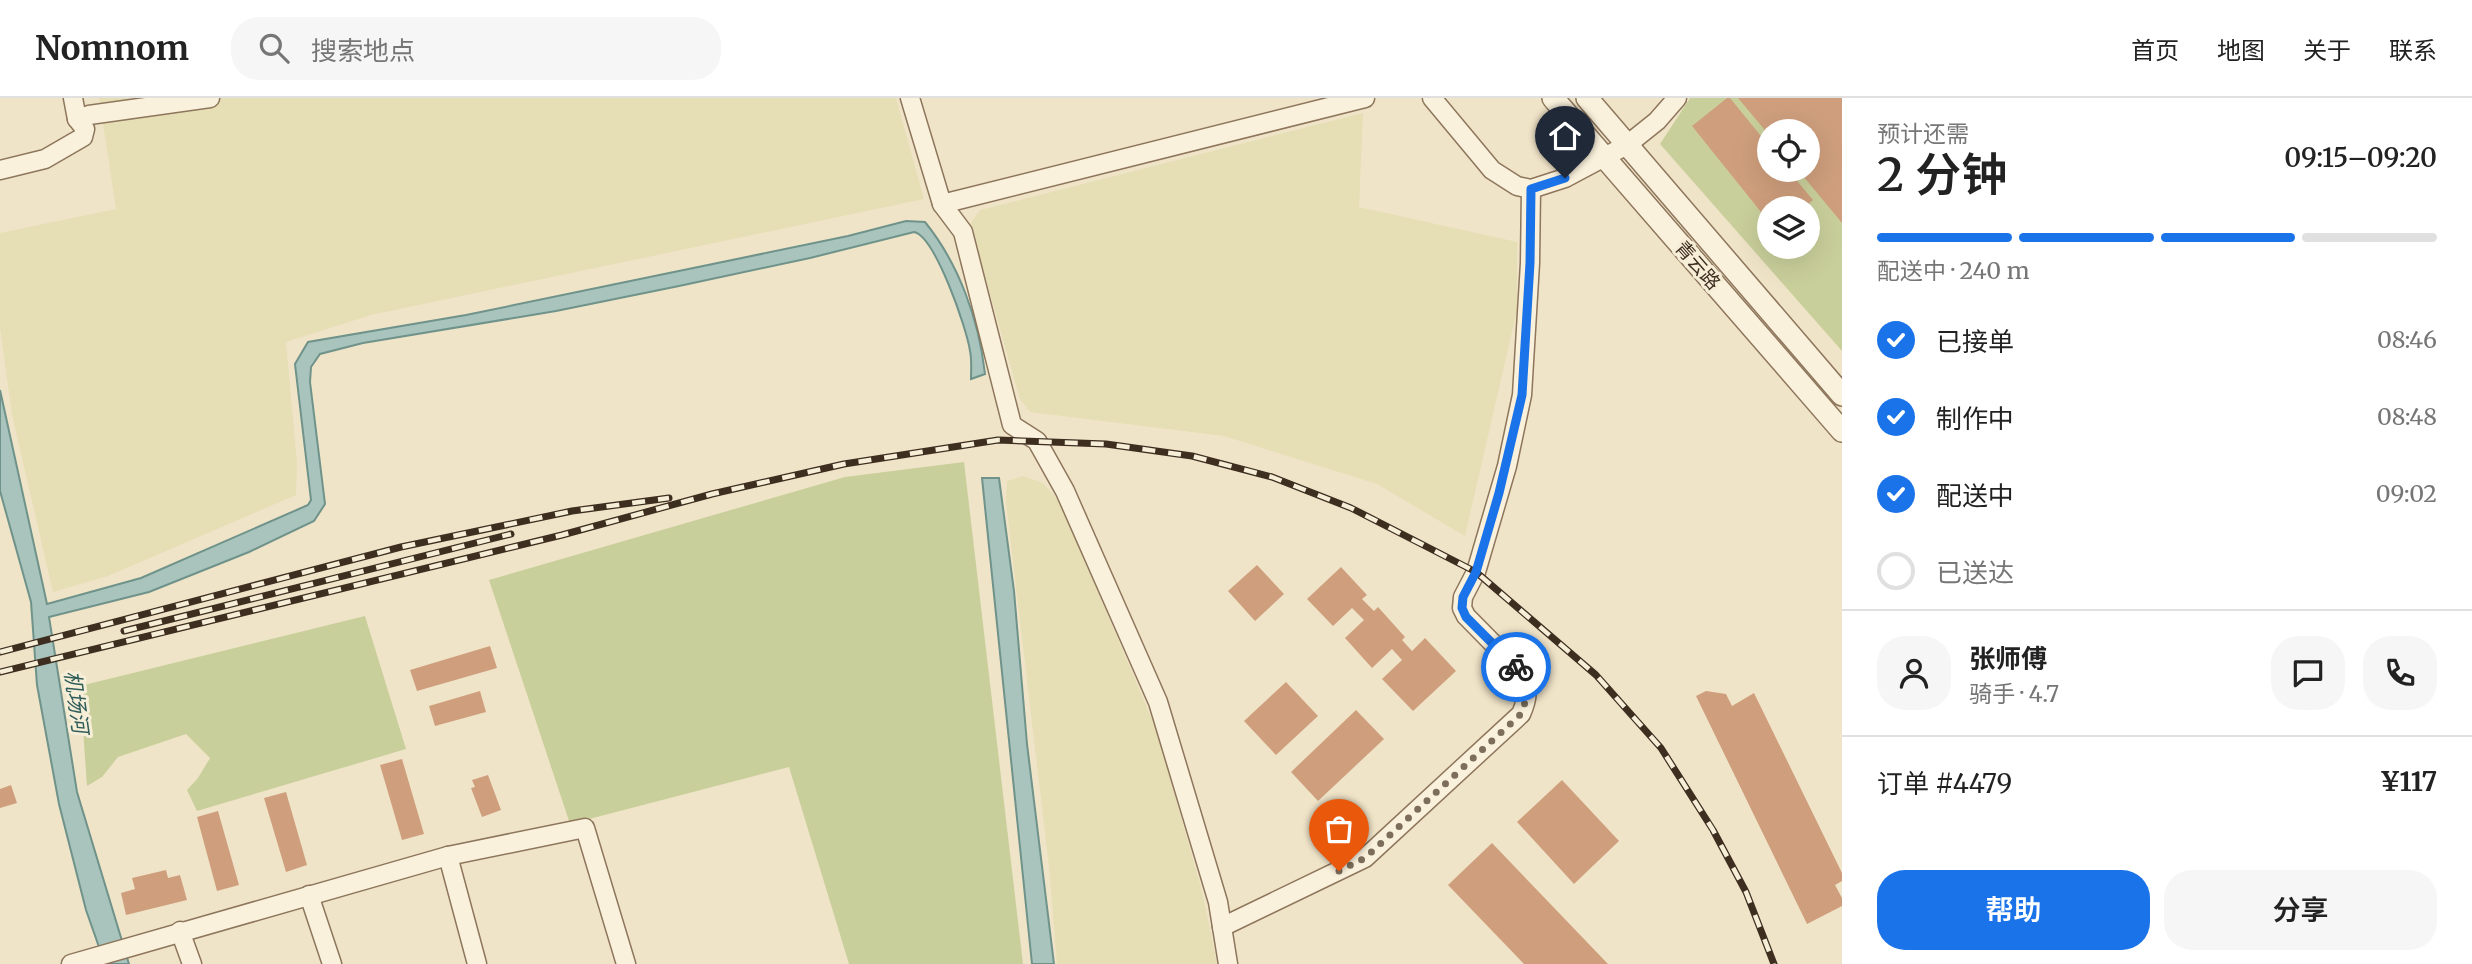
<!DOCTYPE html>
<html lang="zh">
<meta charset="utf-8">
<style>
body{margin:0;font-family:Merriweather,"Noto Sans SC",serif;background:#f6f6f6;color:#222;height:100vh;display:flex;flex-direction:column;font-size:26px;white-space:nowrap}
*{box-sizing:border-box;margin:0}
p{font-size:23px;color:#767676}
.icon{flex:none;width:38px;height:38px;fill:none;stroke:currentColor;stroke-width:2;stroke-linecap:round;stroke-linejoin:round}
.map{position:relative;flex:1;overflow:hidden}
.drawer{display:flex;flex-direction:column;background:#fff;width:630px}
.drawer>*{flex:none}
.controls{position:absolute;left:1757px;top:21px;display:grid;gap:14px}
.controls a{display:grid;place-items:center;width:63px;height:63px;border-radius:50%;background:#fff;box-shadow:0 7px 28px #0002;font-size:35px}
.pin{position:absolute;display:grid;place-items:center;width:60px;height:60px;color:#fff;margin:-72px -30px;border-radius:50% 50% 50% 0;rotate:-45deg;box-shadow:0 0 7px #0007}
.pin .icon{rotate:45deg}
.courier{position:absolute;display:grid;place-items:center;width:70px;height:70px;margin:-35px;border:5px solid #1a73e8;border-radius:50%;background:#fff;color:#222;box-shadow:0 2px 9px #0007}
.head em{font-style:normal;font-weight:600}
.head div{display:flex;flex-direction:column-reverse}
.head{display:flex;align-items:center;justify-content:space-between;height:119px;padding:0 35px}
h1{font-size:46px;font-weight:600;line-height:52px}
.bar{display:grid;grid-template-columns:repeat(4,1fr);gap:10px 7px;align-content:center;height:84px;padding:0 35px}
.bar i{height:9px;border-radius:5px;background:#e0e0e0}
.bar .active{background:#1a73e8}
.bar p{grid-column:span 4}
.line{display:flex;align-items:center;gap:18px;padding:0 35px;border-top:2px solid #e0e0e0}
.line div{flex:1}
.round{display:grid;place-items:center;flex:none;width:74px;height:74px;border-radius:28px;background:#f6f6f6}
ol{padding:0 35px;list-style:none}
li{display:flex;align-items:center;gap:21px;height:77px}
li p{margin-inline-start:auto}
li .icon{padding:7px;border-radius:50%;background:#1a73e8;color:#fff;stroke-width:4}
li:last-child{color:#767676}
li i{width:38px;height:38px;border:4px solid #e0e0e0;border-radius:50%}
.action{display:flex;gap:14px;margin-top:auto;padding:14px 35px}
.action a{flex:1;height:80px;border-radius:28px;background:#1a73e8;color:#fff;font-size:28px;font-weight:600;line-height:80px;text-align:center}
.action a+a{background:#f6f6f6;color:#222}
header{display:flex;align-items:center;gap:42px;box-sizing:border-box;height:98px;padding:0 35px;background:#fff;border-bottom:2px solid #e0e0e0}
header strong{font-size:33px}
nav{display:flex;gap:38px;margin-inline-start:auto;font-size:24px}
.search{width:490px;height:63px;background:#f6f6f6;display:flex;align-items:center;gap:18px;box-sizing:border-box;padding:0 24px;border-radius:28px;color:#767676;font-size:26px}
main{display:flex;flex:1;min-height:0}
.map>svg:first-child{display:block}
.farmland{fill:#e6deb5}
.green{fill:#c9cf9b;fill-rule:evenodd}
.water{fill:#a9c4bc;stroke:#6f938a;stroke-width:2}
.building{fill:#cf9f7d}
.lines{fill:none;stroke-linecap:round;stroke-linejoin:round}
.minor-casing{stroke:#8d765c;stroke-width:21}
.tertiary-casing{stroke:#8d765c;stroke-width:24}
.minor{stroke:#faf1dc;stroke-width:18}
.tertiary{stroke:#faf1dc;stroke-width:21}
.rail-casing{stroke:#3d2e20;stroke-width:7}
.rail{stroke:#f7eed8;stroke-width:4.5;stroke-dasharray:13;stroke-linecap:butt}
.done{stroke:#7c6e5b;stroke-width:7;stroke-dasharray:0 12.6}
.route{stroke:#1a73e8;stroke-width:9}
.labels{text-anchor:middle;stroke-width:6;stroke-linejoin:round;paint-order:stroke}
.street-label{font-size:19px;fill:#3d2e20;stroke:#f7eed8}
.water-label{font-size:21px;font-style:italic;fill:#2f5d5a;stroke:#f7eed8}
</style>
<header>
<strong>Nomnom</strong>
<div class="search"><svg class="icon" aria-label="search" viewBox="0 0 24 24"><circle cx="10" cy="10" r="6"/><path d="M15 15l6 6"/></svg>搜索地点</div>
<nav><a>首页</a><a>地图</a><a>关于</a><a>联系</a></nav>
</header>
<main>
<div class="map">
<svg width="1842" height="866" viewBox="0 0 1842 866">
<rect width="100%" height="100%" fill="#f0e4c8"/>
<g class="farmland">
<path d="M99,0h797l28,101 -553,116 -85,27 11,121 -1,32 -188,81 -55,16 -41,-177 -12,-87v-95l116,-24z"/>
<path d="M1363,15l-4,94 158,35v68l-52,226 -88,-52 -153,-48 -194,-24 -10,-13 -50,-175 10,-14z"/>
<path d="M1023,378l20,7 17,19 96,227 46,162 15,73h-160l-8,-97 -43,-365 1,-21z"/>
</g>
<g class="green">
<path d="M1690,0h152v253l-182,-207zM1769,33h39v39h-39zM1769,110h39v39h-39z"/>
<path d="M964,364l59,502h-174l-60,-197 -219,57 -81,-244 356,-103z"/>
<path d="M365,518l41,133 -209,62 -10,-21 11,-12 12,-20 -24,-24 -68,23 -16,20 -15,9 -7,-100z"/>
</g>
<g class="water">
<path d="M906,123l19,1c34,42 54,98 60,152l-14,5c0,-9 1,-19 -1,-28 -3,-22 -35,-115 -56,-119l-104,26 -131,28 -123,25 -193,32 -43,11 -9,13 -1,15 15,122 -11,17 -65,31 -100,40 -100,25 28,175 52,172h-24l-19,-54 -27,-106 -22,-119 -6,-83 -31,-111v-101l47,214 94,-26 167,-73 3,-5 -16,-136 13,-22 158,-27 382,-79z"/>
<path d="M982,380h17l15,113 13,153 27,220h-22z"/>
</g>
<g class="building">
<path d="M1727,0h3l39,48v24h19l25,30 -10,8h-34v14l-77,-96z"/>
<path d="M1738,0h104v125l-44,-53h10v-39h-39v4z"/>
<path d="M1257,467l27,29 -29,27 -27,-30z"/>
<path d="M1341,469l26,28 -5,4 12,12 4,-4 27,30 -3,3 10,11 13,-13 31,33 -43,40 -31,-32 20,-19 -10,-11 -20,19 -27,-30 19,-18 -12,-12 -19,18 -26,-27z"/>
<path d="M490,548l7,22 -80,23 -7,-21z"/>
<path d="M1286,584l32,34 -42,39 -32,-34z"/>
<path d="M480,593l6,21 -51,14 -6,-20z"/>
<path d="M1706,593l20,3 6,12 22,-13 88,180v8l-7,4 7,13v8l-35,18 -111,-228z"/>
<path d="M1356,612l28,29 -66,62 -27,-29z"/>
<path d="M402,661l22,75 -22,6 -22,-75z"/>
<path d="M488,677l13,35 -19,7 -11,-29 4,-1 -3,-7z"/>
<path d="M1562,682l57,61 -45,43 -57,-62z"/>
<path d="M11,687l6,18 -17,5v-19z"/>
<path d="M286,694l21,73 -21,7 -22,-74z"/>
<path d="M218,713l21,74 -22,6 -20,-74z"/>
<path d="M1492,745l116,121h-84l-76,-79z"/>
<path d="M166,772l2,8 12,-3 7,25 -61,15 -5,-22 14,-4 -3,-11z"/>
</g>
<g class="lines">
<g class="minor-casing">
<g id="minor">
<path d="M910,0l32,106 423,-106"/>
<path d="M1432,0l60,72 25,16 14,3 34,-11 62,-33 30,-24 20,-23"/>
<path d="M77,21l12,-4 121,-17"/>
<path d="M0,72l45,-11 38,-22 2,-8 -8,-10 -4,-21"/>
<path d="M942,106l21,28 49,193 25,16 28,50 93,211 60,200 10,62"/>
<path d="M448,758l29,108"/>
<path d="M309,797l23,69"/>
<path d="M1222,829l143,-69 156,-144c7,-16 8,-26 0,-42l-55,-56 -4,-8 1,-11 13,-25 31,-106 15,-71 8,-132 1,-74"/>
<path d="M180,833l12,33"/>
<path d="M71,866l377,-108 137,-28 41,136"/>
</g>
</g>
<g class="tertiary-casing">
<g id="tertiary">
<path d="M1553,0l289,333"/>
<path d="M1587,0l255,297"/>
</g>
</g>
<use href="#minor" class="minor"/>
<use href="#tertiary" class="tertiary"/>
<g class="rail-casing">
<g id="rail">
<path d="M124,533l387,-97"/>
<path d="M0,554l401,-105 171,-36 97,-13"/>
<path d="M0,574l562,-137 150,-41 132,-30 154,-24 108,4 86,12 80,21 79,31 125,64 120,103 65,73 52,82 33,62 28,72"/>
</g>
</g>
<use href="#rail" class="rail"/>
</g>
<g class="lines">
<path class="done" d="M1339,773l26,-13 156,-144c7,-17 9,-33 -5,-47"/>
<path class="route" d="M1516,569l-50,-50 -4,-9 1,-11 13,-25 23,-79 23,-98 8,-132 1,-74 34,-11"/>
</g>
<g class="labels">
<g class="street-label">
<text transform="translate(1698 167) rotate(49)" y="7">青云路</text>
</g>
<g class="water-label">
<text transform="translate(76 604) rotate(82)" y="7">机场河</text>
</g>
</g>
</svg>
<div class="controls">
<a><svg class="icon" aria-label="locate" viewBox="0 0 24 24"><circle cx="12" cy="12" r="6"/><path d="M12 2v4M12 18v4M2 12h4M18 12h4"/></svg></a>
<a><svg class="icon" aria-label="layers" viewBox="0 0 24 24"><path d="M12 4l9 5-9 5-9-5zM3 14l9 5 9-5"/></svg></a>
</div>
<div class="pin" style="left:1339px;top:773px;background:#ea580c"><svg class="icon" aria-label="bag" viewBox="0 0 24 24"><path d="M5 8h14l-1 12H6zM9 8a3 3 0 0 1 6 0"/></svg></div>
<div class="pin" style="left:1565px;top:80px;background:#1f2937"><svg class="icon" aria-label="home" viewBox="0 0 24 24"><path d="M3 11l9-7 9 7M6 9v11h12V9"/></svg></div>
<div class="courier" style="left:1516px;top:569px"><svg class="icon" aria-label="bike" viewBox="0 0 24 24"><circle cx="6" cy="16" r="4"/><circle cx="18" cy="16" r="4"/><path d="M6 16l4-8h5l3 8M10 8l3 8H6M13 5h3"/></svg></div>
</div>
<section class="drawer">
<div class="head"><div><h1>2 分钟</h1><p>预计还需</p></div><em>09:15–09:20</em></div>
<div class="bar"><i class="active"></i><i class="active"></i><i class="active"></i><i></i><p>配送中 · 240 m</p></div>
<ol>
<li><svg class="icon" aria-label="check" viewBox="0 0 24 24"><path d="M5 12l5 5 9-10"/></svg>已接单<p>08:46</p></li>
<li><svg class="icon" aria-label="check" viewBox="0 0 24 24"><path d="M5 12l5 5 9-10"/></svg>制作中<p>08:48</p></li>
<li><svg class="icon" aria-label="check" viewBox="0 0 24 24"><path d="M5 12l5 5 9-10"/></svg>配送中<p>09:02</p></li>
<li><i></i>已送达</li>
</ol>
<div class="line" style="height:126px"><a class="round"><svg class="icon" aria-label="person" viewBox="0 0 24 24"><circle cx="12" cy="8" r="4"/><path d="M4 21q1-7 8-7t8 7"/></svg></a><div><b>张师傅</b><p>骑手 · 4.7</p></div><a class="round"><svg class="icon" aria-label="chat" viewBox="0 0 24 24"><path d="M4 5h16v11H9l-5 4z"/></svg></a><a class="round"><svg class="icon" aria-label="phone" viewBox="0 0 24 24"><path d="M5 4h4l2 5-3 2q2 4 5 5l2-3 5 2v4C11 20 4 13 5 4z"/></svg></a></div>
<div class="line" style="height:91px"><div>订单 #4479</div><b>¥117</b></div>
<div class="action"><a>帮助</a><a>分享</a></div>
</section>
</main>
